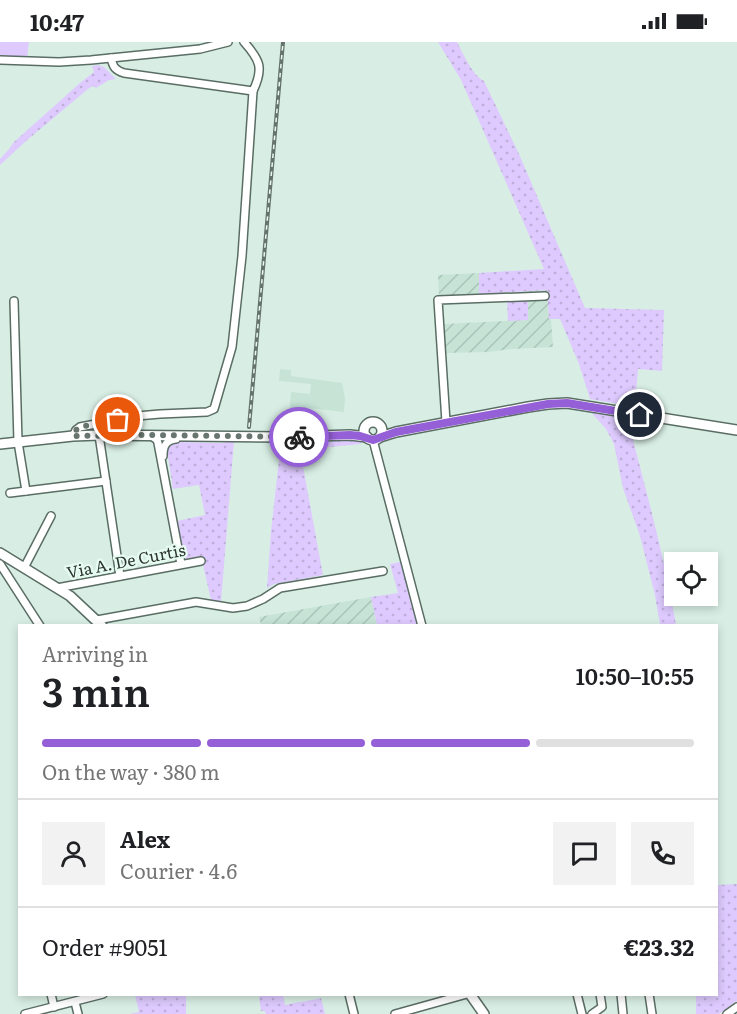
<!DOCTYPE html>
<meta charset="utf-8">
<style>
body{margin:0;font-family:Literata,serif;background:#f2f2f2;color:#202124;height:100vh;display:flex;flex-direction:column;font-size:22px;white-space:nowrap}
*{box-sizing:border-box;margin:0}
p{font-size:20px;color:#757577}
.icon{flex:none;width:33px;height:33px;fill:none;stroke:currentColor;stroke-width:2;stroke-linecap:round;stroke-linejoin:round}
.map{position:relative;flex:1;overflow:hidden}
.side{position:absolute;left:18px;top:582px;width:700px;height:372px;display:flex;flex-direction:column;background:#fff;border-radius:0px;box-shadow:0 3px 9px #0003}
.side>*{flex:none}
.controls{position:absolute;left:664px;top:510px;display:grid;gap:12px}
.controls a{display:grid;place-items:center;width:54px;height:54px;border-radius:0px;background:#fff;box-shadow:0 3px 9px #0003;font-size:30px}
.pin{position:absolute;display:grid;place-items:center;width:51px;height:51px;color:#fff;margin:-26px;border:3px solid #fff;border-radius:50%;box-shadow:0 2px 6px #0007}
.courier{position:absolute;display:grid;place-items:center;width:60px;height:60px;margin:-30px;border:4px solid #955fd7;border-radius:50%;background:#fff;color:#222;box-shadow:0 2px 8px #0007}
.summary em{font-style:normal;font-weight:600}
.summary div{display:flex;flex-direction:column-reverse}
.summary{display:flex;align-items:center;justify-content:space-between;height:102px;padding:0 24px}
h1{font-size:39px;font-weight:600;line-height:45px}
.bar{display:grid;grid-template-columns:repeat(4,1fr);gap:9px 6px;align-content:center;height:72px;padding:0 24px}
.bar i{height:8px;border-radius:4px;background:#e0e0e0}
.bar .current{background:#955fd7}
.bar p{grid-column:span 4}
.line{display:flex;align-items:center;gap:15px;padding:0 24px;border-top:2px solid #e0e0e0}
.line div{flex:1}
.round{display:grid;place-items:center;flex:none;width:63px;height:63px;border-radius:0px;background:#f2f2f2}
.status{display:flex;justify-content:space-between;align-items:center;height:42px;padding:0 30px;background:#fff;direction:ltr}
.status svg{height:16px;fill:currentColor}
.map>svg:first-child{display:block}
.built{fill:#c6e3d6}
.industrial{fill:url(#industrial-furrows)}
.grass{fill:url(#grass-dots)}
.garden{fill:#decafe}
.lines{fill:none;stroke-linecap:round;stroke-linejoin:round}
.street-casing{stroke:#5a6d64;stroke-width:10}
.secondary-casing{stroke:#5a6d64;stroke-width:12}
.street{stroke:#fff;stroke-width:7}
.secondary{stroke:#fff;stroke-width:9}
.rail-casing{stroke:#66736d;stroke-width:4}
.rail{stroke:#e6fcf1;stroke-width:1.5;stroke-dasharray:4.5;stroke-linecap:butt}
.done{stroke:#697670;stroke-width:6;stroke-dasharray:0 10.8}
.route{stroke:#955fd7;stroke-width:8}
.labels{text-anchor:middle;stroke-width:4.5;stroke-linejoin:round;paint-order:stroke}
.street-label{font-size:16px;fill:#2d3531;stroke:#e6fcf1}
</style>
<div class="status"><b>10:47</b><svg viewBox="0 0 49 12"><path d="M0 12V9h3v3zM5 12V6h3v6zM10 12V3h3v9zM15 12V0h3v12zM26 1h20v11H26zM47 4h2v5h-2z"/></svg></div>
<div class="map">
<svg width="737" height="972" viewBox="0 0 737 972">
<defs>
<pattern id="industrial-furrows" width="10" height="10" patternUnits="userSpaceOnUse" patternTransform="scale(1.5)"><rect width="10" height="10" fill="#c6e3d6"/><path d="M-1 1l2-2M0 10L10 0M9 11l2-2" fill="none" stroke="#aac3b8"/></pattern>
<pattern id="grass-dots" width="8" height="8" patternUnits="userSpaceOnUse" patternTransform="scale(1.5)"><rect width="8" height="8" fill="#decafe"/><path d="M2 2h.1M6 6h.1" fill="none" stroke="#bfaeda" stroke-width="1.8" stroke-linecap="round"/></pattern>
</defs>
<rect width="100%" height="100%" fill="#d8eee4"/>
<path class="built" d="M280,327l11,1v6l51,7 3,15 -1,14 -35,-4 -2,11 -18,-1 2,-26 19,2 1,-10 -32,-3z"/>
<g class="industrial">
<path d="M479,231v21l-40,2 -1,-21z"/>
<path d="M547,248l2,29h2l2,28 -41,2 -24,3 -42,1 -2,-29 84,-4 -1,-29z"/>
<path d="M371,555l6,28h-116l-2,-8z"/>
</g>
<g class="grass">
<path d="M438,0h19c6,11 15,33 27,39l35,73 66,154 79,2 -2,61 -24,-2 -3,38 -45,-8 -11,-35 -19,-45h-11l-2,-29 -68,4v-21l65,-4 -83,-189z"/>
<path d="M98,23l6,2 12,12 -7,1 -13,8 -3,-2 -5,3 -62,52 -26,24v-6l10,-11 3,-5 68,-61 13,-10 -2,-6z"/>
<path d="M528,258v20l-20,1 -1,-20z"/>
<path d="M589,368l38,7c18,69 37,138 49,208h-16l-5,-30 -15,-59 -17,-48 -9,-44 -8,-15z"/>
<path d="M358,397l6,2 -4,3 -60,6 23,125 -49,9 -7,4 4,-57 10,-89h38z"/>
<path d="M234,399l-13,161 -10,-2 -10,-44 -17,3 -7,-38 28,-6 -6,-30 -26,4 -6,-39 2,-6 6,-2 47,1z"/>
<path d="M401,520l16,63h-40l-6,-28 27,-4 -8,-29z"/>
<path d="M737,842v117l-18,13h-23v-19l21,-1v-109z"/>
<path d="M135,953h51v19h-57l10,-2z"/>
<path d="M259,953h24l2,10c12,-3 24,-4 36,-7l4,16h-59l-1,-3h-4z"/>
</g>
<path class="garden" d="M0,0h29l-2,16 -27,-3z"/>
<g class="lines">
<g class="street-casing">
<g id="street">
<path d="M111,16c2,9 4,12 13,15l129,18"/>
<path d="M0,18l59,2 32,-2 109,-11 28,-7"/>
<path d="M14,259l4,141 8,49"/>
<path d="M446,380l-8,-122 107,-4"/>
<path d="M99,393l21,141"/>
<path d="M150,393l7,5 1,3 23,121"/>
<path d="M73,394l3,-6 4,-3 57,-11 23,-2 47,-2 7,-3 18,-62 10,-91 11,-165c11,-23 7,-31 -9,-49"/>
<path d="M373,398l49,186"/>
<path d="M163,414c0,-10 3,-16 13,-17"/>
<path d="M10,451l96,-12"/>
<path d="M0,522l40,62"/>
<path d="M24,526l27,-52"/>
<path d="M57,546l144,-27"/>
<path d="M97,578l99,-18 37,6 14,-2 16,-7 17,-11 103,-17"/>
<path d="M51,952l3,13"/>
<path d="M349,952l5,20"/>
<path d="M577,952l5,20"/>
<path d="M621,952l2,20"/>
<path d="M649,952l3,20"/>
<path d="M75,960l3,12"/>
<path d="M25,972l78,-20"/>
<path d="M395,972l72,-20"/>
<path d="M592,972l10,-7 -2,-13"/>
<path d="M727,972l10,-7"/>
</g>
</g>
<g class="secondary-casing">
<g id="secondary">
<circle cx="373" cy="389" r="9"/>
<path d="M380,395l16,-5 132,-25 20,-3 19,-1 170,27"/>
<path d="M0,402l73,-8 26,-1 184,2 67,-2 17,2"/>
<path d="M0,511l70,43 32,30"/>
<path d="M470,952l14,20"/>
</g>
</g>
<use href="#street" class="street"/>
<use href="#secondary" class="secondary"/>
<g class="rail-casing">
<path id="rail" d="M249,385l34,-385"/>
</g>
<use href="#rail" class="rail"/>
</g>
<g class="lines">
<path class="done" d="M118,378l-38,7 -4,3 -3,6 77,-1 149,2"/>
<path class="route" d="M299,395l51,-2 10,1 13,4 23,-8 152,-28 19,-1 73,12"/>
</g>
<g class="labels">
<g class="street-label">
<text transform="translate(126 519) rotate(-11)" y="6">Via A. De Curtis</text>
</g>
</g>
</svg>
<div class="controls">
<a><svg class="icon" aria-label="locate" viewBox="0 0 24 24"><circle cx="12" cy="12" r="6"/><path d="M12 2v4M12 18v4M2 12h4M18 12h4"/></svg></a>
</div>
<div class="pin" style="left:118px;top:378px;background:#ea580c"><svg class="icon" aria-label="bag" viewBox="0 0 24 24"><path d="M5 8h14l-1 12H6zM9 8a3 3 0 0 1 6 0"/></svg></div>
<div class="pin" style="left:640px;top:373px;background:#1f2937"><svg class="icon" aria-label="home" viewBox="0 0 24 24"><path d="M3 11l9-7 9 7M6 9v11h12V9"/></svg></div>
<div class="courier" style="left:299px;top:395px"><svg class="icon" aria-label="bike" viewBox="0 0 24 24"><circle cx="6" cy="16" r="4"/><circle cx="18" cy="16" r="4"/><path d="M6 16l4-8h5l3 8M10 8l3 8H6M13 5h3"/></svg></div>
<section class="side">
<div class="summary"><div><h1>3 min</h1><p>Arriving in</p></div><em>10:50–10:55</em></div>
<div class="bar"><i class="current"></i><i class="current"></i><i class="current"></i><i></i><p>On the way · 380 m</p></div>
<div class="line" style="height:108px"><a class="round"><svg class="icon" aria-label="person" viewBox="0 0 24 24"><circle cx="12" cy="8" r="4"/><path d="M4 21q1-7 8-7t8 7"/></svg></a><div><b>Alex</b><p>Courier · 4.6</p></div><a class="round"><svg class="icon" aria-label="chat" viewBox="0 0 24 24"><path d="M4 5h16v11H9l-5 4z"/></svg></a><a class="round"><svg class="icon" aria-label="phone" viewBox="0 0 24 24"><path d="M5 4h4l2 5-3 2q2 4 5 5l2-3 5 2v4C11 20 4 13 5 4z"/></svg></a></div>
<div class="line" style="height:78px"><div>Order #9051</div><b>€23.32</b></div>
</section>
</div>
